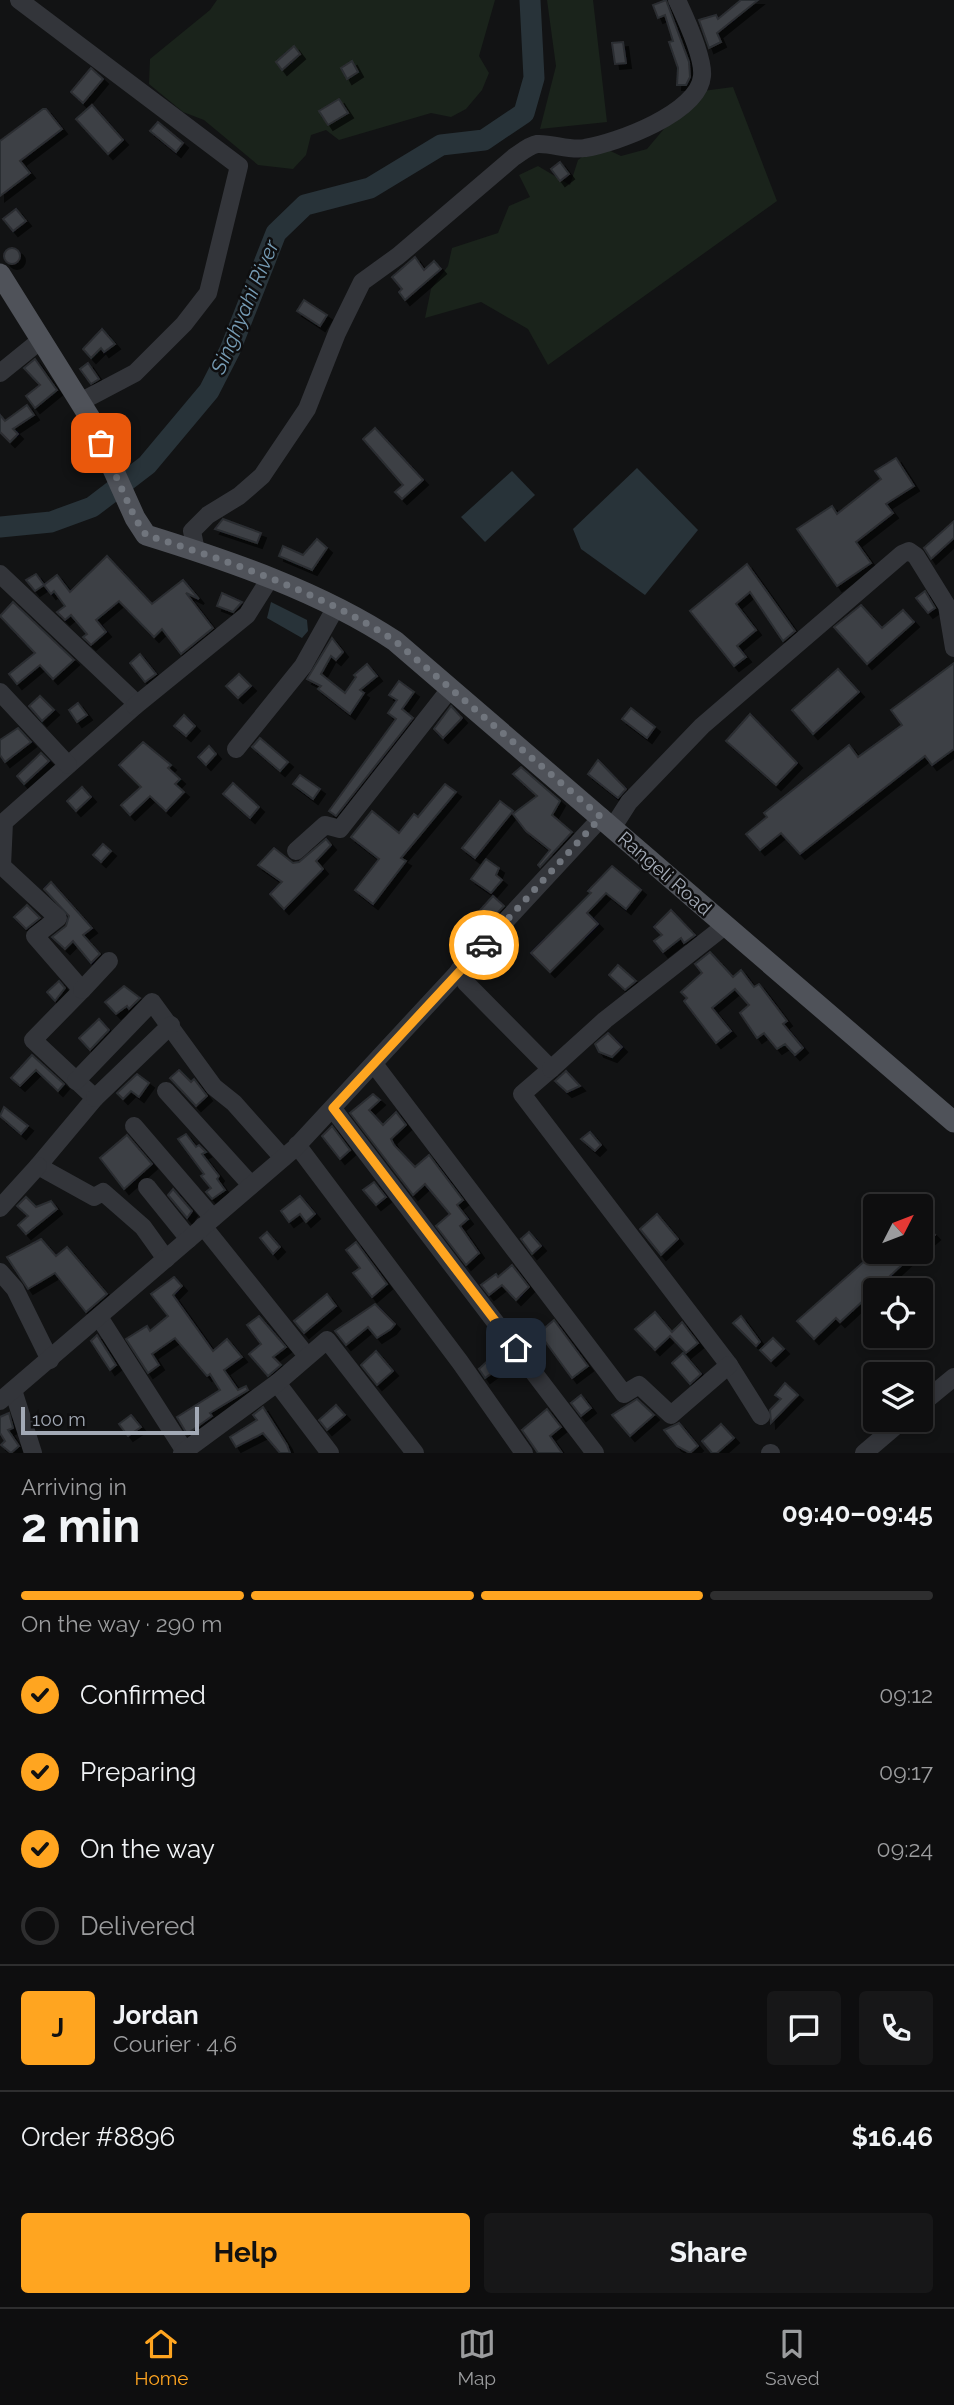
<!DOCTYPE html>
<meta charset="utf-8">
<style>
body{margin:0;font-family:Raleway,sans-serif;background:#171718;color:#f1f3f6;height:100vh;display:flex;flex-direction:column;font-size:26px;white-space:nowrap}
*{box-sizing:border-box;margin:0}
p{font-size:23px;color:#9b9c9e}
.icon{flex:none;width:38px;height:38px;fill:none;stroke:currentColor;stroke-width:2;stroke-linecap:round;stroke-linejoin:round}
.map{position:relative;height:1453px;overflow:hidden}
.drawer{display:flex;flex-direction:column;background:#0e0e0f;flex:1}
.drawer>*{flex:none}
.needle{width:46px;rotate:48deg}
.fabs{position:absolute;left:863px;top:1194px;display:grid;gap:14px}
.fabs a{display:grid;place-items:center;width:70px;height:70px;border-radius:7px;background:#0e0e0f;box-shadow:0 4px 10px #0003,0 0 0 2px #2e2e2f;font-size:35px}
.scale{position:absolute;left:21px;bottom:18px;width:178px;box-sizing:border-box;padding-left:7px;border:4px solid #a3aab6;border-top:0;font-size:19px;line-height:24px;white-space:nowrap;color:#a3aab6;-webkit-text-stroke:5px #0e0e0f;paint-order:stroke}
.pin{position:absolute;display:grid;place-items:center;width:60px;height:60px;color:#fff;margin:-30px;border-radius:14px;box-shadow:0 4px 10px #0006}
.courier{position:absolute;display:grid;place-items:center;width:70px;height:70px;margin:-35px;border:5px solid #ffa520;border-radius:50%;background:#fff;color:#222;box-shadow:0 2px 9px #0007}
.headline em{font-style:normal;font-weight:700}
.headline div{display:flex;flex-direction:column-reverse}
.headline{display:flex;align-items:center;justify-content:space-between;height:119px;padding:0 21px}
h1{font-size:46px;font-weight:700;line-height:52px}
.bar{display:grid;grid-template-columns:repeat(4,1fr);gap:10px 7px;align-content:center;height:84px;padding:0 21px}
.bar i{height:9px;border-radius:5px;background:#2e2e2f}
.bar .selected{background:#ffa520}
.bar p{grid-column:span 4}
.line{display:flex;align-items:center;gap:18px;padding:0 21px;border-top:2px solid #2e2e2f}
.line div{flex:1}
.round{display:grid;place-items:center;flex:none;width:74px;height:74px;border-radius:7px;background:#171718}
ol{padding:0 21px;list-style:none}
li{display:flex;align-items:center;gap:21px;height:77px}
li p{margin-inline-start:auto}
li .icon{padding:7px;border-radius:50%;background:#ffa520;color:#111;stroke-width:4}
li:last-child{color:#9b9c9e}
li i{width:38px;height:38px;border:4px solid #2e2e2f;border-radius:50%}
.cta{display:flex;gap:14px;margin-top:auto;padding:14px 21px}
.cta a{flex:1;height:80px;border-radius:7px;background:#ffa520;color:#111;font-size:28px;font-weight:700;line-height:80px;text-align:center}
.cta a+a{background:#171718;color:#f1f3f6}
.menu{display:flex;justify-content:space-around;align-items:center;height:98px;border-top:2px solid #2e2e2f;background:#0e0e0f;font-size:19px;color:#9b9c9e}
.menu a{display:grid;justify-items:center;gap:4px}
.menu .selected{color:#ffa520}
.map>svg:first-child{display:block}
.green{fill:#1a231b}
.water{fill:#283339}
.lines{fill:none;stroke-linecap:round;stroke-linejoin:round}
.river{stroke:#283339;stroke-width:21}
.building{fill:#3e4045;stroke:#2c2d31;stroke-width:2;filter:url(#shadow)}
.minor{stroke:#33353a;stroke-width:18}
.major{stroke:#4f5259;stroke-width:21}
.done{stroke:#70757d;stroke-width:7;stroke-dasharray:0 12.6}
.route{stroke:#ffa520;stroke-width:9}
.labels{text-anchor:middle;stroke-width:5;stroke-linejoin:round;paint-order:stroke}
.street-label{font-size:19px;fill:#a3aab6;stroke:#0e0e0f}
.water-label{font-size:21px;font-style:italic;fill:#769cb5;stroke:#0e0e0f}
</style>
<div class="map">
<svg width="954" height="1453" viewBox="0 0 954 1453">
<defs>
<filter id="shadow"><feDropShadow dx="5" dy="5" stdDeviation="0" flood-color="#0009"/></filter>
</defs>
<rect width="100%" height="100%" fill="#121314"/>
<g class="green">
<path d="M217,0h278l-16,56 10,17 -7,17 -16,19 -15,8 -20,-4 -92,27 -13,-10 -15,5 -5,20 -13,14 -35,-4 -54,-45 -21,-8 -34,-28 1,-25 60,-49z"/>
<path d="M547,0h46l14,122 -67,7 16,-63z"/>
<path d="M733,87l44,114 -229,164 -20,-36 -47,-27 -56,16 6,-29 17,-23 4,-18 46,-15 11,-27 21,-9 -11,-22 19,-9 32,19 8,-25 20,-15 23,11 26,-7 48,-57z"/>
</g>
<g class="water">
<path d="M637,468l61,62 -53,65 -64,-46 -8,-20z"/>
<path d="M512,471l23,24 -50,47 -24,-25z"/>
<path d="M271,602l36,18 1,11 -6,7 -35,-20z"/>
</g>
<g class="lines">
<path class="river" d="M0,527l51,-5 41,-15 55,-42 62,-74 21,-41 46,-117 29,-28 65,-17 71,-43 43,-5 40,-27 10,-35 -4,-78"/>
</g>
<g class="building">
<path d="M666,0l23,62 1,15 -4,8h-9l1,-17 -9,-26 4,-1 -8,-26 -7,3 -5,-13z"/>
<path d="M741,0h17l-41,33 4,9 -12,6 -10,-28 17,-5 2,4z"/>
<path d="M623,42l3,21 -11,1 -3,-21z"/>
<path d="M294,46l6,8 -18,16 -6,-8z"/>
<path d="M352,61l6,11 -11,7 -6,-11z"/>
<path d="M91,68l12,11 -20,24 -12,-11z"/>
<path d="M339,99l9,14 -20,12 -9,-14z"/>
<path d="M92,105l31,35 -15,14 -32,-35z"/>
<path d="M43,109h3l16,20 -42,32 10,12 -30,23v-55z"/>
<path d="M158,122l25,21 -7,9 -26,-21z"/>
<path d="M560,162l9,12 -9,7 -9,-12z"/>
<path d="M16,209l10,12 -13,10 -10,-12z"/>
<circle cx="12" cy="256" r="8"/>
<path d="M415,257l9,13 10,-9 7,8 -36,31 -6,-8 3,-3 -10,-12z"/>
<path d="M304,300l23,15 -7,11 -23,-15z"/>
<path d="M102,329l13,15 -11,8 -3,-4 -10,10 -8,-9z"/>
<path d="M35,359l22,31 -22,18 -9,-12 14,-11 -16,-17z"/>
<path d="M88,363l11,16 -8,5 -11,-15z"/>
<path d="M27,405l7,10 -21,14 5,5 -8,8 -10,-10v-17l5,6z"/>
<path d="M375,428l48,52 -21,19 -7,-7 8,-7 -40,-46z"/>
<path d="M896,458l18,28 -28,18 7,9 -37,29 15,21 -34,23 -40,-57 35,-23 5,8 44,-35 -6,-8z"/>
<path d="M223,519l38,14 -4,10 -42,-14z"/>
<path d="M954,521v17l-23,21 -7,-11z"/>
<path d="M317,539l10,9 -15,22 -33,-14 4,-10 20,9z"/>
<path d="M107,556l45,48 31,-24 16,19 -13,-6 27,35 -32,26 -19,-25 -8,8 -35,-36 -23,19 10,12 -15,13 -8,-8 4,-3 -16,-19 -6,5 -8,-8 8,-6 -11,-15 -3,3 -7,-9 13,-10 13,17z"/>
<path d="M747,564l48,67 -12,10 -33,-49 -14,12 20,26 -19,16 9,11 -12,9 -44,-55z"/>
<path d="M36,574l8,11 -9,6 -9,-11z"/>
<path d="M925,591l10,17 -7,5 -12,-15z"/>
<path d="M222,593l20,9 -9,10 -16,-6z"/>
<path d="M13,602l61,58 -21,19 -13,-14 -23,19 -8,-10 26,-21 -35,-37z"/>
<path d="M861,605l21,23 21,-18 11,12 -47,42 -33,-37z"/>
<path d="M332,638l11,14 -7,8 -5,-4 -10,18 24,19 11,-16 -2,-2 13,-11 10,12 -17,14 4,3 -14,21 -32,-25 3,-3 -14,-7z"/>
<path d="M140,654l16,20 -11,8 -15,-19z"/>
<path d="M954,663v86l-22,16 -7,-9 -125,98 -19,-21 -21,17 -14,-16 21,-17 -3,-4 85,-68 9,12 44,-32 -11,-15z"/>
<path d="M838,669l21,23 -46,42 -21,-24z"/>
<path d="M239,674l12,12 -13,12 -12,-12z"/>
<path d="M399,681l15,11 -12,17 11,9 -77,98 -7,-5 67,-92 -8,-6 9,-13 -8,-5z"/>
<path d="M40,696l14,14 -12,11 -13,-15z"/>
<path d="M78,703l9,12 -10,7 -8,-12z"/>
<path d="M451,706l11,12 -19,20 -9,-9z"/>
<path d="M631,708l24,19 -8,11 -25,-19z"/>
<path d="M750,714l47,49 -21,22 -50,-44z"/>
<path d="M184,715l11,11 -9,10 -12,-10z"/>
<path d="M18,728l13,14 -26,20 -5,-7v-15z"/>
<path d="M260,738l28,24 -8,9 -28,-24z"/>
<path d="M143,742l28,23 -3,3 12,11 -5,5 9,8 -18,19 -16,-15 -20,19 -9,-10 20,-18 -22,-22z"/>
<path d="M209,746l7,8 -10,11 -8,-8z"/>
<path d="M41,753l8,8 -25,23 -7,-8z"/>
<path d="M598,760l28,29 -8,9 -30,-24z"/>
<path d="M521,767l39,34 -8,14 20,17 -32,35 -2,-2 12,-15 -24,-19 -13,-17 24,-18 -24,-22z"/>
<path d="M300,775l20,14 -7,10 -20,-15z"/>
<path d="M233,783l26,24 -9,11 -27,-24z"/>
<path d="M445,784l11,8 -55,66 5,3 -33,43 -18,-14 24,-31 -28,-22 21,-26 27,22 15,-19 4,3z"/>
<path d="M82,787l9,10 -15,14 -9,-10z"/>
<path d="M500,801l13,10 -38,47 -13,-10z"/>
<path d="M326,839l5,6 -15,16 7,8 -39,40 -14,-15 12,-12 -24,-17 16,-17 19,15 6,-1z"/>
<path d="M103,844l8,7 -10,11 -8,-7z"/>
<path d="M486,859l13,9 -3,7 6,5 -11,13 -20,-14z"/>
<path d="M612,866l29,24 -15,19 -20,-16 -19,20 11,11 -48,48 -19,-19 60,-60 -3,-2z"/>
<path d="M51,882l41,46 -9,7 17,19 -9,9 -18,-22 -8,8 -13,-12 14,-11 3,-10 -25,-27z"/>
<path d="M493,896l11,10 -19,20 -11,-9z"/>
<path d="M27,905l13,13 -14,11 -12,-12z"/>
<path d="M671,910l24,25 -11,8 -3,-5 -18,14 -9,-11 8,-6 -8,-8z"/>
<path d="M710,952l23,25 8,-7 13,17 5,-3 28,37 -4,3 20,24 -8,7 -10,-11 -8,5 -13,-16 -7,5 -17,-25 9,-8 -14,-16 -23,19 19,23 -15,12 -32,-42 3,-3 -6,-6 21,-19 -7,-9z"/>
<path d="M618,965l18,16 -11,9 -16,-15z"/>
<path d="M59,981l6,7 -10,13 -8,-9z"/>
<path d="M124,986l16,12 -11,11 -2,-3 -11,8 -11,-12z"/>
<path d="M99,1019l10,11 -19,20 -11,-12z"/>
<path d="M608,1033l14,14 -10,10 -13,-5 -4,-8z"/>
<path d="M32,1055l32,29 -6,7 -22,-21 -16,16 -9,-8z"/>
<path d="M179,1070l12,12 3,-3 13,17 -11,10 -26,-28z"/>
<path d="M566,1071l14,15 -13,6 -12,-11z"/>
<path d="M137,1074l12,9 -10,14 -8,-6 -8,8 -6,-6z"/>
<path d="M373,1094l7,6 -11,10 14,15 13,-13 10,13 -15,14 3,6 21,22 14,-12 34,45 -6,5 11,14 -8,7 19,27 -13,12 -30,-39 14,-12 -25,-30 -12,11 -63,-82z"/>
<path d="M4,1107l24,19 -7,8 -21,-18z"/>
<path d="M332,1126l18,24 -10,9 -18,-23z"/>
<path d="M590,1132l11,13 -6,6 -14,-12z"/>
<path d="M186,1134l10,13 3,-2 7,7 -4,2 17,22 -2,3 8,11 -13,9 -6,-7 5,-4 -10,-12 3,-2 -26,-35z"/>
<path d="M127,1135l25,29 -28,25 -24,-31z"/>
<path d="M374,1182l12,15 -10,8 -13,-15z"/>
<path d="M173,1189l19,22 -5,7 -19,-23z"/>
<path d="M300,1196l15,18 -9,8 -6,-8 -11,8 -8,-11z"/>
<path d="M26,1197l10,10 15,-6 6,8 -31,25 -8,-9 10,-9 -11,-10z"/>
<path d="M657,1214l21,25 -17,16 -21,-26z"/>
<path d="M920,1219l15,16 -15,13z"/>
<path d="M267,1232l13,15 -7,7 -13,-16z"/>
<path d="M529,1232l12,14 -9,8 -11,-15z"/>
<path d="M41,1239l15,17 11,-9 40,47 -21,18 -31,-39 -27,16 -21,-32z"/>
<path d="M356,1242l31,42 -15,13 -19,-24 7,-5 -14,-18z"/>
<path d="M876,1251h41l-77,71 -4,-4 -22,21 -17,-18z"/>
<path d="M512,1265l17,22 -13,13 -14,-15 -13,10 -8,-10 15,-11 2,3z"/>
<path d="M174,1277l8,9 -9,9 40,56 14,-12 15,18 -18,13 14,20 8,-4 2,4 -38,23 2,3 -25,18 -10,-17 43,-27 -10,-16 -3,2 -32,-38 -23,16 7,11 -11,8 -22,-34 21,-13 3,5 18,-15 -17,-22z"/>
<path d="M327,1294l9,12 -32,27 -10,-12z"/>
<path d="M375,1304l20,20 -4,5 -14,9 -9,-11 -22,18 -11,-14z"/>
<path d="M655,1312l17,20 10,-10 16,21 -12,10 -16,-17 -15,14 -20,-21z"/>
<path d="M259,1316l27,31 -13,10 8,8 -13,11 -19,-22 12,-10 -14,-19z"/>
<path d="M741,1316l19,26 -4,4 -23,-23z"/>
<path d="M554,1320l34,46 -16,12 -33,-45z"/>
<path d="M97,1335l19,30 -6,5 -19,-29z"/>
<path d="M773,1338l11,11 -13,12 -11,-11z"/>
<path d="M498,1345l12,15 -25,18 -6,-9 13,-12 -3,-4z"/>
<path d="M376,1351l17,20 -16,14 -16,-20z"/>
<path d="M683,1353l18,21 -11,10 -18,-21z"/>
<path d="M785,1383l13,12 -27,28 -1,-13 11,-11 -6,-4z"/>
<path d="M581,1395l10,13 -10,8 -10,-13z"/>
<path d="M637,1399l17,16 -24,21 -18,-21z"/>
<path d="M336,1405l9,10 -18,15 -8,-10z"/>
<path d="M263,1407l24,38 3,8h-10l-17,-20 -27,14 -6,-10 27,-17 -4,-5z"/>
<path d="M547,1409l14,18 -11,9 12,17h-24l-16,-23z"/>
<path d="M9,1413l4,15 -5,2 11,16 -8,7 -10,-8 4,-4 -5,-8v-16z"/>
<path d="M131,1415l10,12 -13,9 -9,-12z"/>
<path d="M679,1423l19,23 -8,7 -13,-7 -13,-16z"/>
<path d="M721,1424l13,14 -17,15h-5l-10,-12z"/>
</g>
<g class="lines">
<g class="minor">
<path d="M19,0l220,166 -31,127 -24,31 -49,49 -55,29"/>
<path d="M0,373l42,-34"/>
<path d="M196,551l-4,-20 16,-16 31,-19 23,-20 45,-67 30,-76 25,-51 36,-26 116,-99c6,-4 16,-12 23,-13 16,-1 32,7 48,4 31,-5 114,-35 117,-72 2,-18 -17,-59 -25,-76"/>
<path d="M0,574l134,127 1,5 -131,116 -2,44 56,52 -23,18 47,54 -49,50 62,58 -57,68 56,31 9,-5 40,35 23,32"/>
<path d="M0,692l68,73"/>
<path d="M135,706l112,-91 22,-35"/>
<path d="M236,749l67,-83 33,-59"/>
<path d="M613,827l16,-25 73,-76 200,-172 7,-3 7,5 31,50 7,42"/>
<path d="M296,851l29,-26 15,4 110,-140"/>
<path d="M459,970l7,13 85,86 -29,25 207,271 32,51"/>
<path d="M82,990l27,-29"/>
<path d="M374,1064l250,330 15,-9 32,30 58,-50"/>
<path d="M551,1069l54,-49 121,-95"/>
<path d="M76,1081l76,-79 62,85 20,16 49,55"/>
<path d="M166,1091l85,94"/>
<path d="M95,1098l76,-73"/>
<path d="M333,1109l262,344"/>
<path d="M134,1126l79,92"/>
<path d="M297,1145l163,217 64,91"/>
<path d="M147,1187l42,52"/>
<path d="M0,1208l38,-42"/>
<path d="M203,1226l104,130"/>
<path d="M0,1272l15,17 35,71"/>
<path d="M99,1317l87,136"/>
<path d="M277,1383l53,70"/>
<path d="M13,1390l20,63"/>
<path d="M0,1401l295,-253 307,-331"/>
<path d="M920,1405l34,-28"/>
<path d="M182,1453l95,-70 50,-43 88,113"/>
<path d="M770,1453h1"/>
<path d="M864,1453l40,-34"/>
</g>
<path class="major" d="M0,274l90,144 45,100 11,17c84,26 175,57 249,106l559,481"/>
</g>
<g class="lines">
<path class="done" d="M101,443l34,75 11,17c82,26 177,58 249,106l206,176 -117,128"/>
<path class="route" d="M484,945l-151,163 183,240"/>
</g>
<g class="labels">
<g class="street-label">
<text transform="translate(665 873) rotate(41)" y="7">Rangeli Road</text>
</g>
<g class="water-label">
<text transform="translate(245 307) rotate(-67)" y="7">Singhyahi River</text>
</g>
</g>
</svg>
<div class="fabs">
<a><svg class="needle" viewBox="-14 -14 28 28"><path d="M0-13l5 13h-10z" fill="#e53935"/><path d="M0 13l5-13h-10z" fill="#9b9c9e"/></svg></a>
<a><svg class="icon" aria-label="locate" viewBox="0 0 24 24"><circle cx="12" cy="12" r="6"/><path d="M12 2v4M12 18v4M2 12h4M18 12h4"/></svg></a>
<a><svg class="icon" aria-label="layers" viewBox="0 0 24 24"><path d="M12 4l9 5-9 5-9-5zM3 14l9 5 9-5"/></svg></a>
</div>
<div class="scale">100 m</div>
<div class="pin" style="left:101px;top:443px;background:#ea580c"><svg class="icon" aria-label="bag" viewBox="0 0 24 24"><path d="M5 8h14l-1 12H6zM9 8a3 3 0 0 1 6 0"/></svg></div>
<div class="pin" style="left:516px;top:1348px;background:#1f2937"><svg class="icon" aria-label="home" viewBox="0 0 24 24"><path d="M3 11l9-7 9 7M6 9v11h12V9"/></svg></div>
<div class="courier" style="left:484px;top:945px"><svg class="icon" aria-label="car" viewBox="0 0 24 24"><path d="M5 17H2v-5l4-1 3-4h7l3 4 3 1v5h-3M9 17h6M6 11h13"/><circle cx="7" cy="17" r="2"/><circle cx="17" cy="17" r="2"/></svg></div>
</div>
<section class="drawer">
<div class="headline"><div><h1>2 min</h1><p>Arriving in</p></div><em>09:40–09:45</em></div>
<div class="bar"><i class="selected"></i><i class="selected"></i><i class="selected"></i><i></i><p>On the way · 290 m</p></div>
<ol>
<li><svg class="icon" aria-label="check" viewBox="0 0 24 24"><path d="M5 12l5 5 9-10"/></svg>Confirmed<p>09:12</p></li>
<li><svg class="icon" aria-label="check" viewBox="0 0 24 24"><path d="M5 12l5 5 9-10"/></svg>Preparing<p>09:17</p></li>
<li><svg class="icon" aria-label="check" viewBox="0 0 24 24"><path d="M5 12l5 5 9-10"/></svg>On the way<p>09:24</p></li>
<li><i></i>Delivered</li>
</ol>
<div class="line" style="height:126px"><b class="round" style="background:#ffa520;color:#111">J</b><div><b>Jordan</b><p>Courier · 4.6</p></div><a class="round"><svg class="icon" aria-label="chat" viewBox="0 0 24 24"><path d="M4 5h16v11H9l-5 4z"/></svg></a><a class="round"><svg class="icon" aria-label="phone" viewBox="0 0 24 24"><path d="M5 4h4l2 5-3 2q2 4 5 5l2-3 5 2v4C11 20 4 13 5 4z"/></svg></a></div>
<div class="line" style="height:91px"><div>Order #8896</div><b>$16.46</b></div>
<div class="cta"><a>Help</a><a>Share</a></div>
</section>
<nav class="menu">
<a class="selected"><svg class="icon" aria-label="home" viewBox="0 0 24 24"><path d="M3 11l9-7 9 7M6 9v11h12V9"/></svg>Home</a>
<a><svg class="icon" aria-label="map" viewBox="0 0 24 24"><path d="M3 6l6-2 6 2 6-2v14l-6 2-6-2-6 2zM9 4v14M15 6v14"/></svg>Map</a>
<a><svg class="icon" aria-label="saved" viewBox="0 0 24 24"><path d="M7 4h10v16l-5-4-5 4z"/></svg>Saved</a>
</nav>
